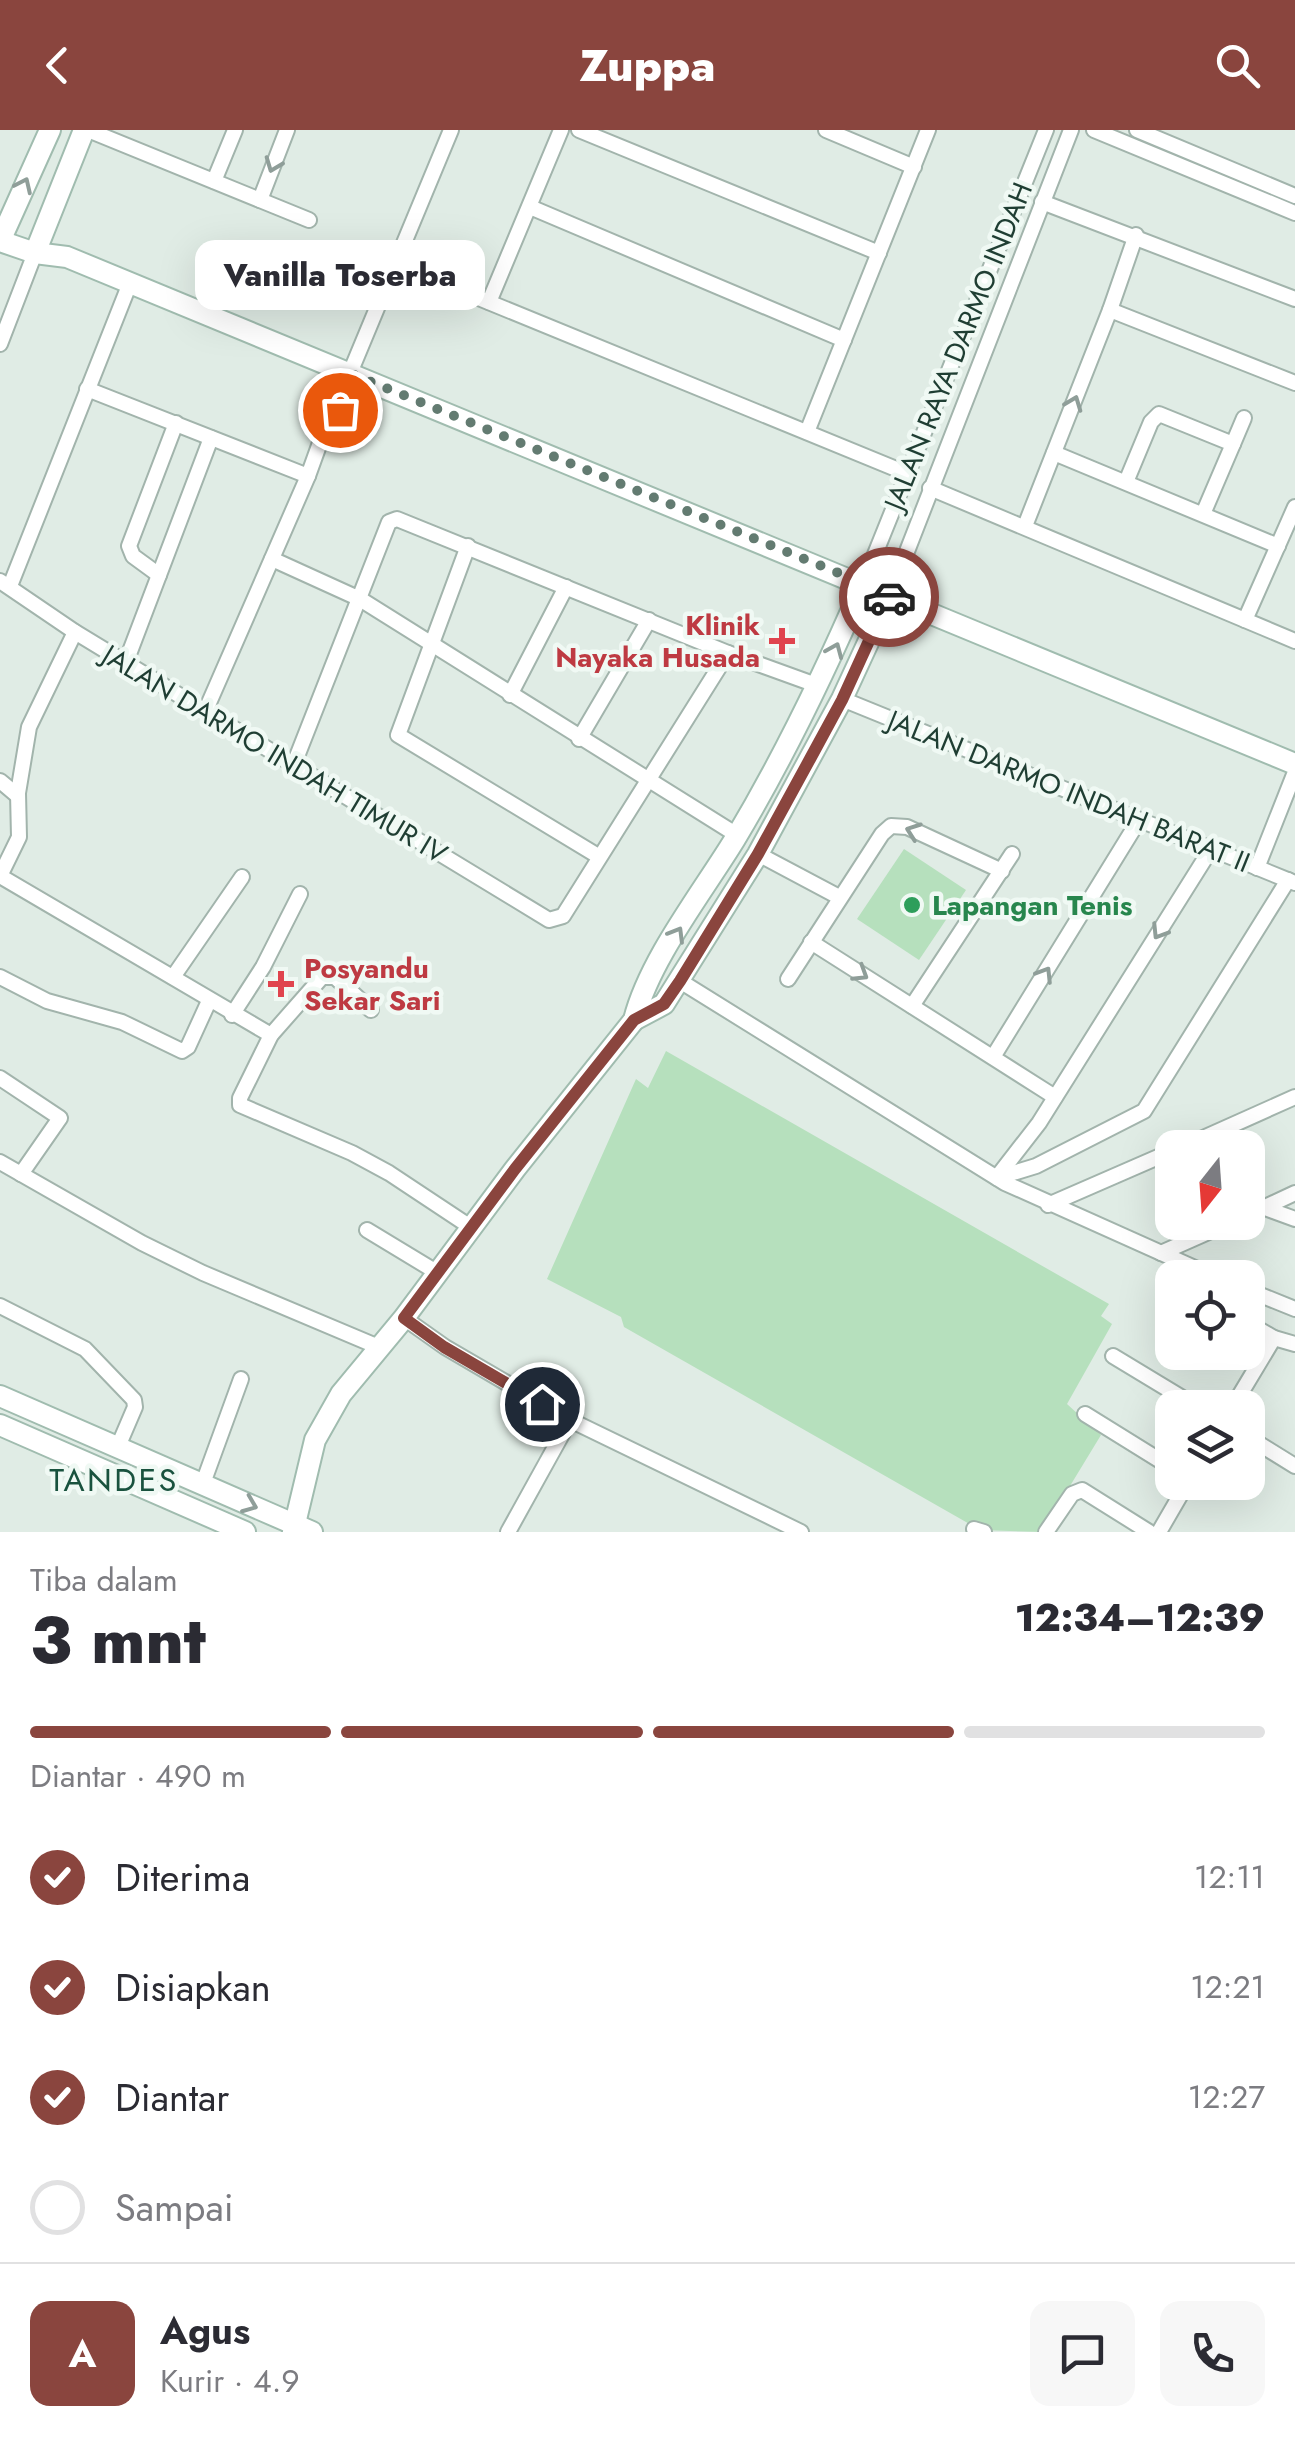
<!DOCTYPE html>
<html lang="id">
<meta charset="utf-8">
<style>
body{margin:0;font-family:Jost,sans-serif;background:#f7f7f7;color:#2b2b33;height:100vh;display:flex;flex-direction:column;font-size:38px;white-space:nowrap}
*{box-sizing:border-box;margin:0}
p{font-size:32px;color:#7c7c81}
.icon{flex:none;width:55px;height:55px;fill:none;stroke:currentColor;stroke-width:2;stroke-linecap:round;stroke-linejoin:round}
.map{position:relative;height:1402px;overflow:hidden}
.panel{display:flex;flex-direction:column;background:#fff;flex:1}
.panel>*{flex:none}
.needle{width:65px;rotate:197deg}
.controls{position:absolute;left:1155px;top:1000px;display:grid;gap:20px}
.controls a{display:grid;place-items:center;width:110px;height:110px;border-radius:20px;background:#fff;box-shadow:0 10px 40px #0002;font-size:50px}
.pin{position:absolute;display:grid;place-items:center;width:85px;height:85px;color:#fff;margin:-42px;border:5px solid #fff;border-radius:50%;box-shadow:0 2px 10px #0007}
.courier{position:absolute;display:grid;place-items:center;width:100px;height:100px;margin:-50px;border:8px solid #8a453e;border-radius:50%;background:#fff;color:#222;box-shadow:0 2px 12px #0007}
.bubble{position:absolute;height:70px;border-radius:20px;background:#fff;box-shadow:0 10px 40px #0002;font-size:32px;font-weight:800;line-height:70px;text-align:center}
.head em{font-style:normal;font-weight:800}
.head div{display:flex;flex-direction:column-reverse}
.head{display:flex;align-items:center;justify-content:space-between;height:170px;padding:0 30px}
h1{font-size:65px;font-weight:800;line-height:75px}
.bar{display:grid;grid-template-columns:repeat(4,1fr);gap:15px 10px;align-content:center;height:120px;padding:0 30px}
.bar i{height:12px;border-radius:8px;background:#e1e1e2}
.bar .selected{background:#8a453e}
.bar p{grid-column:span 4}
.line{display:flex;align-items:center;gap:25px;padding:0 30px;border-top:2px solid #e1e1e2}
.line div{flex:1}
.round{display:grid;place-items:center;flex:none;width:105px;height:105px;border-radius:20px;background:#f7f7f7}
ol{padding:0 30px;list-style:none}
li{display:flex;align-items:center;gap:30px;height:110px}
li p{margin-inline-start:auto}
li .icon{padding:10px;border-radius:50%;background:#8a453e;color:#fff;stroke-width:4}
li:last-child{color:#7c7c81}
li i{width:55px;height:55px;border:5px solid #e1e1e2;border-radius:50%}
header{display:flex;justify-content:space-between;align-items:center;height:130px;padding:0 30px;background:#8a453e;color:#fff;font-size:45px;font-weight:800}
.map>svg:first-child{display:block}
.grass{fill:#b6e0bd}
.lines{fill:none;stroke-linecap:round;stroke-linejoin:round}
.street-casing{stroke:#a2b4ac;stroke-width:18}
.secondary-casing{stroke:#a0bcaf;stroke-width:24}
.street{stroke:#fff;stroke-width:14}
.secondary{stroke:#fff;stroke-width:20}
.oneway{stroke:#8f9e99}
.done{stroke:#637b71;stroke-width:10;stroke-dasharray:0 18}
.route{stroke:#8a453e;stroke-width:12}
.health-dot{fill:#e0444e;stroke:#f0f9f4;stroke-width:4}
.leisure-dot{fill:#2e9e5b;stroke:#f0f9f4;stroke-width:4}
.labels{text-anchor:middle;stroke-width:9;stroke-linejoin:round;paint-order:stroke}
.street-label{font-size:28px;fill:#1f3e33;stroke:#f0f9f4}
.health-label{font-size:28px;font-weight:bold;fill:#be3a42;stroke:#f0f9f4;text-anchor:end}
.leisure-label{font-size:28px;font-weight:bold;fill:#27864d;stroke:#f0f9f4;text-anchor:start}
.quarter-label{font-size:32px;letter-spacing:2.5px;fill:#19523e;stroke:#f0f9f4}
</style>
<header><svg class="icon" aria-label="back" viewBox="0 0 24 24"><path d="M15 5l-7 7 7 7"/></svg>Zuppa<svg class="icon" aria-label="search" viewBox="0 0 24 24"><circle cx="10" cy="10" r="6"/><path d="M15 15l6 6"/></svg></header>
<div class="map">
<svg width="1295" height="1402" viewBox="0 0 1295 1402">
<rect width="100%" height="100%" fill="#e0ece5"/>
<g class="grass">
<path d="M904,719l62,41 -47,70 -62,-41z"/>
<path d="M666,921l443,253 -8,12 11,8 -45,80 34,31 -59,97 -62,-2 -356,-203 -3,-10 -74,-38 89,-200 12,9z"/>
</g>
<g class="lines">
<g class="street-casing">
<g id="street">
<path d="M88,0l221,90"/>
<path d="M579,0l300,123"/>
<path d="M826,0l88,37"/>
<path d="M1094,0l201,83"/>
<path d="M1137,0l158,66"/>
<path d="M214,51l21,-51"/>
<path d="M260,70l27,-70"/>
<path d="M1042,72l253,97"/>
<path d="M530,77l314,133"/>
<path d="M398,135l508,208"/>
<path d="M489,172l72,-172"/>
<path d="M1110,180l185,73"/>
<path d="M0,214l35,-91"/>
<path d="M350,243l101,-243"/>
<path d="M87,259l221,87"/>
<path d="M330,285l10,-5 14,-35"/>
<path d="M807,302l121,-302"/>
<path d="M1233,314l11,-26"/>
<path d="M1054,323l224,93"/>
<path d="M1126,352l25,-60 8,-8 74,30 -30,70"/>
<path d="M930,358l365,153"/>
<path d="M1025,396l85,-216 26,-75"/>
<path d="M468,416l-70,189 200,121"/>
<path d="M272,429l88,40 377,236"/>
<path d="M159,445l-26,-19 -4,-10 47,-123"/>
<path d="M0,451l75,51 474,288 14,-4 165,-263"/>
<path d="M863,454l183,-454"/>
<path d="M10,456l120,-303"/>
<path d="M890,465l181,-465"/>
<path d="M1245,490l50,-113"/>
<path d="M126,532l85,-224"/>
<path d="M510,565l56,-108"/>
<path d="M842,569l453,184"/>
<path d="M205,582l103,-236 22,-61 -2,-10 14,-35"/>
<path d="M579,609l70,-119"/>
<path d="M294,634l95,-242 8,-3 331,134 91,33"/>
<path d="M0,651l18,15"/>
<path d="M758,724l81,43"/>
<path d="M1257,738l38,-96"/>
<path d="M0,746l271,159"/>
<path d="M0,746l19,-39 -1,-44 11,-66 46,-95"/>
<path d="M811,812l244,155"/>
<path d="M0,847l47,24 75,21 60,29 6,-4 21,-46"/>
<path d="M173,847l69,-100"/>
<path d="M788,849l94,-145 9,-8 16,1 95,44"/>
<path d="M680,851l325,202 212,95"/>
<path d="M912,876l100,-152"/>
<path d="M371,880l-36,-33h-13l-51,58 -31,63v7l112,48 37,20 83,55"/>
<path d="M232,885l31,-48 37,-73"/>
<path d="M993,927l146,-237"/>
<path d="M0,948l60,40 -39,56"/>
<path d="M1181,1018l114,-51"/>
<path d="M0,1032l142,81 61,30 178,75"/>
<path d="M997,1047l42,-54 172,-274"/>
<path d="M997,1048l39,-12 108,-55 144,-231"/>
<path d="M1048,1075l124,-54"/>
<path d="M1265,1078l30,11"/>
<path d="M1248,1085l47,-22"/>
<path d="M367,1100l71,43"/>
<path d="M1161,1123l70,-31"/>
<path d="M1248,1160l47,19"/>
<path d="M0,1176l85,43 49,51 1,7 -18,42"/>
<path d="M404,1188l41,29 125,73 231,112"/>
<path d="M1248,1193l26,15 21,6"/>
<path d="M1113,1226l86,52"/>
<path d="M1232,1278l42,-70"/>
<path d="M1085,1284l87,54"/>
<path d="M1248,1307l47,29"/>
<path d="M202,1356l39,-107"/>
<path d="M974,1399l10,3"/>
<path d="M508,1402l62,-112"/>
<path d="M1046,1402l26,-38 10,-4 67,42"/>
<path d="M1159,1402l29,-50"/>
</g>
</g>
<g class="secondary-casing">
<g id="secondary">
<path d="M0,111l35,12 32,4 1228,507"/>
<path d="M0,111l50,-111"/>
<path d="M35,123l49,-123"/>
<path d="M634,890l30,-16 94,-150 84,-155 48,-104"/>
<path d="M0,1266l312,136"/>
<path d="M0,1295l245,107"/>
<path d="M293,1402l22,-92 26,-46 63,-76 111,-149 119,-149c15,-60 68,-127 101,-181 49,-82 90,-167 128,-255"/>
</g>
</g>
<use href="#street" class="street"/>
<use href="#secondary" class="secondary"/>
</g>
<defs><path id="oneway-chevron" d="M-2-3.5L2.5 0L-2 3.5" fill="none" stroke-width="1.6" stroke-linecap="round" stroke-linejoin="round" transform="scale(2.5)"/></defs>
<g class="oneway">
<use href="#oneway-chevron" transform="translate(273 35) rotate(111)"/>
<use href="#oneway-chevron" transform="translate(24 55) rotate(-65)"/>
<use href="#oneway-chevron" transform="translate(1074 273) rotate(-69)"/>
<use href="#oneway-chevron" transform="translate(835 520) rotate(-67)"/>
<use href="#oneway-chevron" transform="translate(913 701) rotate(-160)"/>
<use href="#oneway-chevron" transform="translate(1159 802) rotate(122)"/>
<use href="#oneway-chevron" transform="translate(677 804) rotate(-59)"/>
<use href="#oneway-chevron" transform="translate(861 844) rotate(32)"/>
<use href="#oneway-chevron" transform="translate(1045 844) rotate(-58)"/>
<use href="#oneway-chevron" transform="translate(250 1375) rotate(22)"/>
</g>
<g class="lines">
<path class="done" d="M340,280l-10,5 -2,-10 14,-35 548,224 -1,3"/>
<path class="route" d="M542,1274l-98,-57 -40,-29 111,-149 119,-149 30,-16 16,-23 78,-127 52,-95 32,-59 47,-103"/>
</g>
<g class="health-dot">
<path d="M777 496h10v10h10v10h-10v10h-10v-10h-10v-10h10z"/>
<path d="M276 839h10v10h10v10h-10v10h-10v-10h-10v-10h10z"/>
</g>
<circle class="leisure-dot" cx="912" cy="775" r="10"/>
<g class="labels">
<g class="street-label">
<text transform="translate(958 216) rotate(-68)" y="10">JALAN RAYA DARMO INDAH</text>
<text transform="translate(275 624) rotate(31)" y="10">JALAN DARMO INDAH TIMUR IV</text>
<text transform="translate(1069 661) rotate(22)" y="10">JALAN DARMO INDAH BARAT II</text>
</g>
<g class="health-label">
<text x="760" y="505">Klinik<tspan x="760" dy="32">Nayaka Husada</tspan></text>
<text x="304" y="848" text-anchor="start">Posyandu<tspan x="304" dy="32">Sekar Sari</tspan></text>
</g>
<g class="leisure-label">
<text x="932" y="785">Lapangan Tenis</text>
</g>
<g class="quarter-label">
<text x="114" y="1361">TANDES</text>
</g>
</g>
</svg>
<div class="controls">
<a><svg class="needle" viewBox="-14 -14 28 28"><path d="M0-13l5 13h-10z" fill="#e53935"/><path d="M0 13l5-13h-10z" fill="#7c7c81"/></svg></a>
<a><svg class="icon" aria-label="locate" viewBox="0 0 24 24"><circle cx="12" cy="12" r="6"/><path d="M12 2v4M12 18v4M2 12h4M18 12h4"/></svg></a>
<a><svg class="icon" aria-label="layers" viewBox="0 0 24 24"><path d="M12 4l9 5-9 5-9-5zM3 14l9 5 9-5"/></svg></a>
</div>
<div class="pin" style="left:340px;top:280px;background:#ea580c"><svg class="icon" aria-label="bag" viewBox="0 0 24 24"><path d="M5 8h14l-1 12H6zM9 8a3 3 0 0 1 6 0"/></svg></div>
<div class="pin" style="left:542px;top:1274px;background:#1f2937"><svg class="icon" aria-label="home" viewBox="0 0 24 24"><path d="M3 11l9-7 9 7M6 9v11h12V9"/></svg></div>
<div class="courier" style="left:889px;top:467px"><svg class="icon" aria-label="car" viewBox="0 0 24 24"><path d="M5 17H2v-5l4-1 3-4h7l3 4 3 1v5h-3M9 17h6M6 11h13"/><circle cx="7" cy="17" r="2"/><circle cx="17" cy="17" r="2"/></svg></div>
<div class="bubble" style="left:195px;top:110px;width:290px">Vanilla Toserba</div>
</div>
<section class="panel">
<div class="head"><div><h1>3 mnt</h1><p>Tiba dalam</p></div><em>12:34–12:39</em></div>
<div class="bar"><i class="selected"></i><i class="selected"></i><i class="selected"></i><i></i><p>Diantar · 490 m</p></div>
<ol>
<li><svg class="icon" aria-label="check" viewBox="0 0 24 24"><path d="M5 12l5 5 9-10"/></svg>Diterima<p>12:11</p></li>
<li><svg class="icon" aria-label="check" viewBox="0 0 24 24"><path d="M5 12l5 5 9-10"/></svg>Disiapkan<p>12:21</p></li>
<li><svg class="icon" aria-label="check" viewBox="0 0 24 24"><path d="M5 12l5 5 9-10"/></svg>Diantar<p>12:27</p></li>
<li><i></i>Sampai</li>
</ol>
<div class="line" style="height:180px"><b class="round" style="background:#8a453e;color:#fff">A</b><div><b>Agus</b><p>Kurir · 4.9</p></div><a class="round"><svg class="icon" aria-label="chat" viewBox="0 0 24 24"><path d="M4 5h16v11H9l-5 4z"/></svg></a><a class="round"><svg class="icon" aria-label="phone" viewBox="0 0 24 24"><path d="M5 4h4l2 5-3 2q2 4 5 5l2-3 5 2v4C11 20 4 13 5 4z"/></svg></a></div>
</section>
